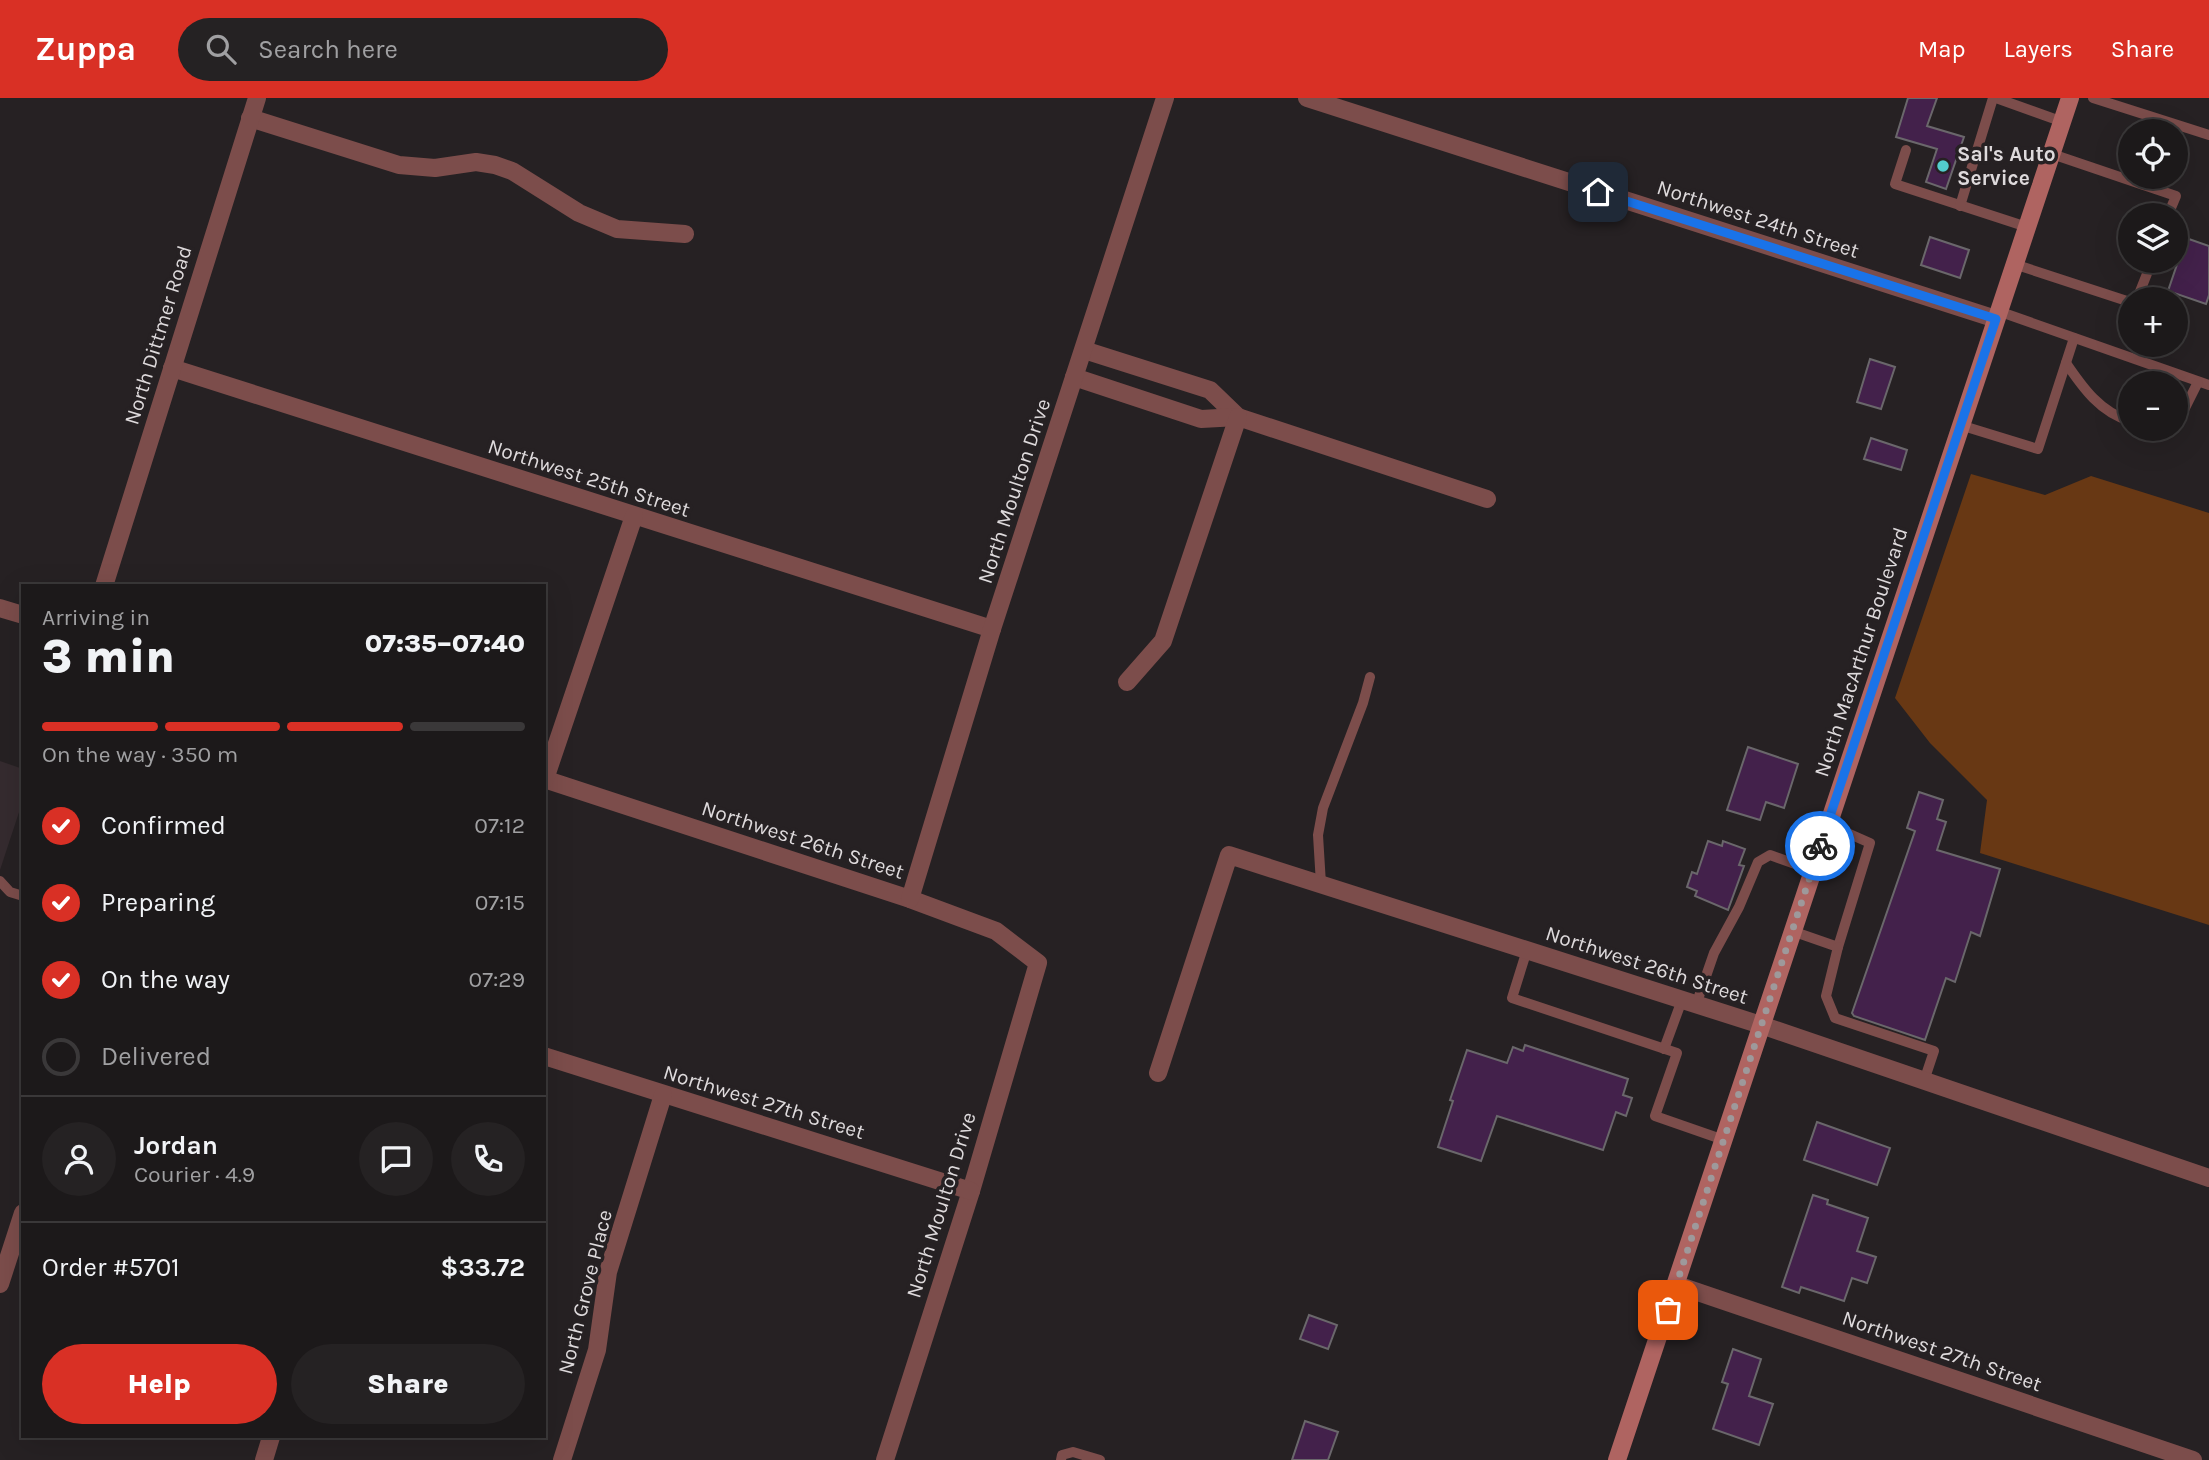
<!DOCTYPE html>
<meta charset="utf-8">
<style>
body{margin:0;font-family:Karla,sans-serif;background:#252223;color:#f1f3f6;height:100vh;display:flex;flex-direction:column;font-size:26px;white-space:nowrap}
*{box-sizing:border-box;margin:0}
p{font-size:23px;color:#a0a0a2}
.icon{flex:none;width:38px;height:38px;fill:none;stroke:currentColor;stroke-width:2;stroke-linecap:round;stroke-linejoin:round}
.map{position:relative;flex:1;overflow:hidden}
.sheet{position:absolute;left:21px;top:486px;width:525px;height:854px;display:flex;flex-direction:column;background:#1c191a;border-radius:0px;box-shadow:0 7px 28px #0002,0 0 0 2px #3a3839}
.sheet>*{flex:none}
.fabs{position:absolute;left:2118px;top:21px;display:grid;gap:14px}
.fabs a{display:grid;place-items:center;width:70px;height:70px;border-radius:50%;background:#1c191a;box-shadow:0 7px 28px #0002,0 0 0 2px #3a3839;font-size:35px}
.pin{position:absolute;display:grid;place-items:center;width:60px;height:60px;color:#fff;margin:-30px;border-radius:14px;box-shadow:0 4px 10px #0006}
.courier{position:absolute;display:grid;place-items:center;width:70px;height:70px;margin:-35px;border:5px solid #1a73e8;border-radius:50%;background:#fff;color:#222;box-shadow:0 2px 9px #0007}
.head em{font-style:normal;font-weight:800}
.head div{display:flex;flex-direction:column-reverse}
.head{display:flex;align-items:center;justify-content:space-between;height:119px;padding:0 21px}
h1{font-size:46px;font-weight:800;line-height:52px}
.bar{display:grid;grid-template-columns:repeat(4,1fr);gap:10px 7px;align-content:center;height:84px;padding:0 21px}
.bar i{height:9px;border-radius:5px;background:#3a3839}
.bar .selected{background:#d93025}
.bar p{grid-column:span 4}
.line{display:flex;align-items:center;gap:18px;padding:0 21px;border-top:2px solid #3a3839}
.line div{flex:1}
.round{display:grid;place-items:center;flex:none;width:74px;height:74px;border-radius:37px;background:#252223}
ol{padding:0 21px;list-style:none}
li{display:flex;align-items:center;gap:21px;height:77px}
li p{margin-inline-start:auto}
li .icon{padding:7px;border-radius:50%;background:#d93025;color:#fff;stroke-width:4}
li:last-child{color:#a0a0a2}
li i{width:38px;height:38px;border:4px solid #3a3839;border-radius:50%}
.action{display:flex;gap:14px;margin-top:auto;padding:14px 21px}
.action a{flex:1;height:80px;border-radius:42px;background:#d93025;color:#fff;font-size:28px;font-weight:800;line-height:80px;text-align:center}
.action a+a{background:#252223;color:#f1f3f6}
header{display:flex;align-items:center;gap:42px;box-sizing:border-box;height:98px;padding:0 35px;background:#d93025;color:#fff}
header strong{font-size:33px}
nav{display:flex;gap:38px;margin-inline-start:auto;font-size:24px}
.search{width:490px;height:63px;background:#252223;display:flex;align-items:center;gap:18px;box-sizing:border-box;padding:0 24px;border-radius:38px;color:#a0a0a2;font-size:26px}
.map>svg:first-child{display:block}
.built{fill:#352b2f}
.green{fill:#683814}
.building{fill:#43214b;stroke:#6a676b;stroke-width:2}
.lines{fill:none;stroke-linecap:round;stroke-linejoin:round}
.lane{stroke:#7c4d4b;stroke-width:10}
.street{stroke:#7c4d4b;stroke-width:18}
.secondary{stroke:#af6461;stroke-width:18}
.done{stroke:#9e999b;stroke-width:7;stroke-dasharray:0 12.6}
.route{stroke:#1a73e8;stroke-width:9}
.poi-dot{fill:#52cdcd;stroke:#262123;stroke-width:2.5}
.labels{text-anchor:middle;stroke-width:7;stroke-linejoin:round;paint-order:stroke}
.poi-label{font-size:21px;font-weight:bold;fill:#dedadc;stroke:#262123;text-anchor:start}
.street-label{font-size:21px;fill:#dedadc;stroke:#262123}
</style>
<header>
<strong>Zuppa</strong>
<div class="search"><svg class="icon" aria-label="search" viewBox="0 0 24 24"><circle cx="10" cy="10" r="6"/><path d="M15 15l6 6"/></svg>Search here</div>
<nav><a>Map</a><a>Layers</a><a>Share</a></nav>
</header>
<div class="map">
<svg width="2209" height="1362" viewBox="0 0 2209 1362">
<rect width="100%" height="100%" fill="#262123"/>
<path class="built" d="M0,663l23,8v31l-23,70z"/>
<path class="green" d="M1971,376l74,21 46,-19 118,37v412l-229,-72 7,-53 -57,-57 -35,-45z"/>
<g class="building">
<path d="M1908,0h29l-10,28 37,11 -18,52 -20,-7 11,-33 -41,-12z"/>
<path d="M1930,139l39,13 -9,28 -39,-13z"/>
<path d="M2186,140l23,8v49l-3,9 -38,-13z"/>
<path d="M1870,261l25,8 -14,42 -24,-7z"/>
<path d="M1871,340l36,12 -6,20 -37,-11z"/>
<path d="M1748,649l50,17 -14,44 -18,-6 -6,18 -33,-10z"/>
<path d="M1919,694l24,8 -6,19 9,3 -9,28 63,19 -20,67 -9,-4 -16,50 -9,-4 -21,62 -71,-24 -2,-3 63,-182 -8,-3z"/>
<path d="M1708,743l14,5 1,-5 22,8 -6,16 5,1 -16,44 -33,-14 2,-5 -10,-4 5,-15 5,2z"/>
<path d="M1525,947l103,34 -5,16 9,3 -6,18 -10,-4 -13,38 -106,-34 -16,45 -43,-14 15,-46 -3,-1 17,-50 40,13 6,-16 10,4z"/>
<path d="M1817,1024l73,26 -13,37 -73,-25z"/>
<path d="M1813,1097l15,5 -1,4 41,14 -11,33 19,6 -9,26 -15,-5 -8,23 -43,-14 -2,6 -17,-6z"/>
<path d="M1309,1217l28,10 -9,24 -28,-10z"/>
<path d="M1733,1251l28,10 -12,37 24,8 -14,41 -46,-16 15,-45 -6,-2z"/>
<path d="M1305,1323l33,11 -10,28h-36z"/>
</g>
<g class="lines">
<g class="lane">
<path d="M1996,0l67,24"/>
<path d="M2093,0l116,37"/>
<path d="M1906,52l-11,34 132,43"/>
<path d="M2052,56l124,42 -8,19"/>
<path d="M1960,108l33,-108"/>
<path d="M2014,166l116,38"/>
<path d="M2137,201l15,-38"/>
<path d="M1998,213l211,74"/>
<path d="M2066,265c17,25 34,49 64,58"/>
<path d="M2175,323l7,-7 16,-32"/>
<path d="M1960,327l78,24 36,-111"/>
<path d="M0,783l10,11 13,4"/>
<path d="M1321,786l-3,-49 5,-27 40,-105 7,-26"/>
<path d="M1792,833l46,16 32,-104 -43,-19"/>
<path d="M1838,849l-12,49 9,22 99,33 -10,30"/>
<path d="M1527,852l-15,48 165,55 -22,63 69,24"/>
<path d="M1696,907l18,-52 25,-46 19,-45 12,-7 42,15"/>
<path d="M1664,951l18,-49"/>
<path d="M1061,1362l1,-5 11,-3 27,8"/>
</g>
<g class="street">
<path d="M1307,0l689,221"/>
<path d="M250,20l149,47 36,3 41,-6 19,3 17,6 67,42 38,16 68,5"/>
<path d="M1084,252l126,40 28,27"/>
<path d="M172,270l820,261"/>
<path d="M1074,279l127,42 37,-2 249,82"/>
<path d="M104,488l153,-488"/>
<path d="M0,510l23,7"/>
<path d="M1127,584l36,-41 75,-224"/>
<path d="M544,681l366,120 86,32 42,32 -67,228 -86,269"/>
<path d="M545,681l89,-263"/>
<path d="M910,801l82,-270 173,-531"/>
<path d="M544,958l427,135"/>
<path d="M1158,975l71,-218 532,170 448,153"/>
<path d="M0,1186l23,-71"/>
<path d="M1677,1187l516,175"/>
<path d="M264,1362l7,-23"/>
<path d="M562,1362l35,-110 11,-78 55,-177"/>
</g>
<path class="secondary" d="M1617,1362l453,-1362"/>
</g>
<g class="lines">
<path class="done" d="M1668,1212l152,-464"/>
<path class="route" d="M1598,94l398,127 -176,527"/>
</g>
<circle class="poi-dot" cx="1943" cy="68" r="7"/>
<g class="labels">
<g class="poi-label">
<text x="1957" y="63">Sal's Auto<tspan x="1957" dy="24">Service</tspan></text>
</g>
<g class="street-label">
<text transform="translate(1758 121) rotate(18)" y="7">Northwest 24th Street</text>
<text transform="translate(158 237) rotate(-73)" y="7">North Dittmer Road</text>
<text transform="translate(589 380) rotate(18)" y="7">Northwest 25th Street</text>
<text transform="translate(1014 393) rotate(-72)" y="7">North Moulton Drive</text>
<text transform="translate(1861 554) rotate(-72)" y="7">North MacArthur Boulevard</text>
<text transform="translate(803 742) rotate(18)" y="7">Northwest 26th Street</text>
<text transform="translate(1647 867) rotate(18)" y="7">Northwest 26th Street</text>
<text transform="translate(764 1004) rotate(17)" y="7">Northwest 27th Street</text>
<text transform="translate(941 1107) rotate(-73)" y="7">North Moulton Drive</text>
<text transform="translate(585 1194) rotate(-76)" y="7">North Grove Place</text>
<text transform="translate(1942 1253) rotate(19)" y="7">Northwest 27th Street</text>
</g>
</g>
</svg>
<div class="fabs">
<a><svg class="icon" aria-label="locate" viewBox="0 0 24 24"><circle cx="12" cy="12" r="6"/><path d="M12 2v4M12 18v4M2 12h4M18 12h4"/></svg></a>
<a><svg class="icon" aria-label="layers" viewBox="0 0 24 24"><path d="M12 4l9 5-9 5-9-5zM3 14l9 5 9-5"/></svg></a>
<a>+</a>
<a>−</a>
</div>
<div class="pin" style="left:1668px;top:1212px;background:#ea580c"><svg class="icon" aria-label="bag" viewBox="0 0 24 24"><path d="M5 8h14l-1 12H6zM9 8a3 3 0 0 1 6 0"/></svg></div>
<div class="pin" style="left:1598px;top:94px;background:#1f2937"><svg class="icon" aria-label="home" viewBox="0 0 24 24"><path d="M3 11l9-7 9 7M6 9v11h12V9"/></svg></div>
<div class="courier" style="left:1820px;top:748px"><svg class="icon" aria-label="bike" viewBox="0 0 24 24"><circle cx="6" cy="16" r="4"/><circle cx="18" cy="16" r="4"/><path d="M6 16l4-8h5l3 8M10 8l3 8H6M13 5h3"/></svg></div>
<section class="sheet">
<div class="head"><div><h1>3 min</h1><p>Arriving in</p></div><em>07:35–07:40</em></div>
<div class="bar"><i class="selected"></i><i class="selected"></i><i class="selected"></i><i></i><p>On the way · 350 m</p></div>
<ol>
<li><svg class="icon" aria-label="check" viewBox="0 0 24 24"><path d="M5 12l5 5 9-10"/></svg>Confirmed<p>07:12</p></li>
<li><svg class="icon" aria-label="check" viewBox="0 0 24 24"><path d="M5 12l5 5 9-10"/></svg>Preparing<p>07:15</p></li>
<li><svg class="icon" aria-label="check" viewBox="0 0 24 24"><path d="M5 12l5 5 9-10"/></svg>On the way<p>07:29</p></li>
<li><i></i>Delivered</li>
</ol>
<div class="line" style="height:126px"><a class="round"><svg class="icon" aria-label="person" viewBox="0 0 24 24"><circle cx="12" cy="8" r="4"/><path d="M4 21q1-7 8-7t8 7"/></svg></a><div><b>Jordan</b><p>Courier · 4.9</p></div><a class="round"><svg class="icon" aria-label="chat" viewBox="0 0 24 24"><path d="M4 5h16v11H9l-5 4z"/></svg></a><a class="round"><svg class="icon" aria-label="phone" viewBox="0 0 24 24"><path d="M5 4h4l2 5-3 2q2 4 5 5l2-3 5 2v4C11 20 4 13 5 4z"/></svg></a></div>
<div class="line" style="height:91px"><div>Order #5701</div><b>$33.72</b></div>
<div class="action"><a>Help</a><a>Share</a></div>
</section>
</div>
